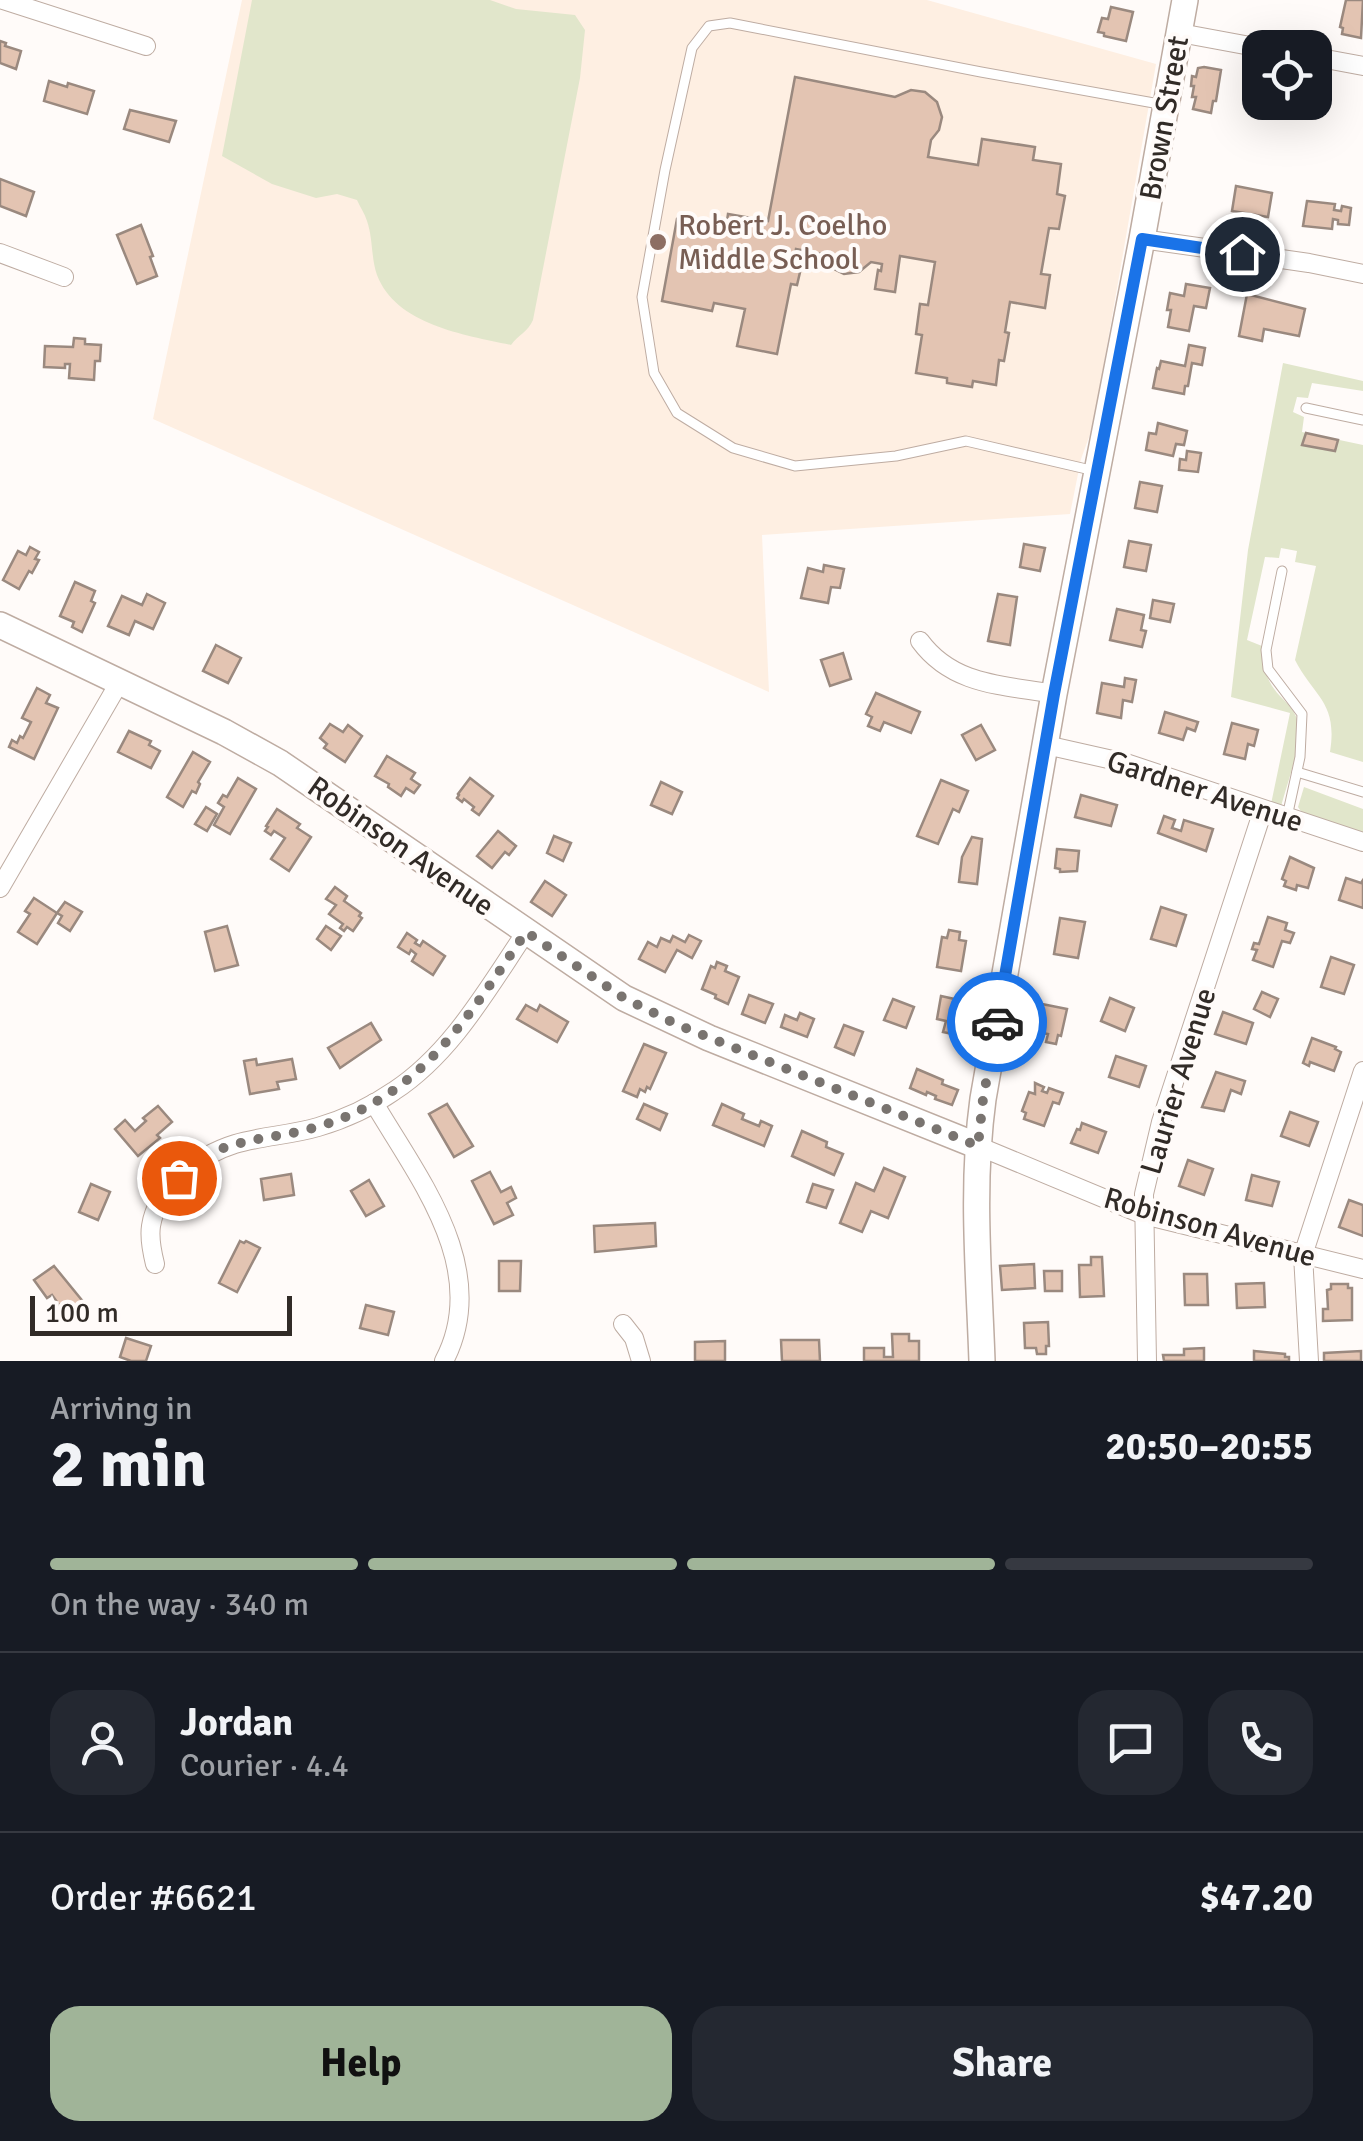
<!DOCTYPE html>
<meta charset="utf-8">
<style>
body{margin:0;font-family:Signika,sans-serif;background:#242831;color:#f1f3f6;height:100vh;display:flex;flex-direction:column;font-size:38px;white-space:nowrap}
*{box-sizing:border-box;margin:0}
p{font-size:32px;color:#9ea1a6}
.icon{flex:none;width:55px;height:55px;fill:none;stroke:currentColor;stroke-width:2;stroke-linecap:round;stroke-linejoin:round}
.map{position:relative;height:1361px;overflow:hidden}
.panel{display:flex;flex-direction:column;background:#171b24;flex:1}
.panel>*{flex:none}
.buttons{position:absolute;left:1242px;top:30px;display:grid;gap:20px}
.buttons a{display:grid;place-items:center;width:90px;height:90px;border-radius:20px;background:#171b24;box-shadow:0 10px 40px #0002;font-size:50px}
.scale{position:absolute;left:30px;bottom:25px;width:262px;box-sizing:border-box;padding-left:10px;border:5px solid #312b27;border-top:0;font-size:28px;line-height:35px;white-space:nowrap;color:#312b27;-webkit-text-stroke:8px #fffbf9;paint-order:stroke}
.pin{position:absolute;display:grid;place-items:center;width:85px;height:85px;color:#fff;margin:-42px;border:5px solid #fff;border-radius:50%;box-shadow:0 2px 10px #0007}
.courier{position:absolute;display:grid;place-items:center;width:100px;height:100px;margin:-50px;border:8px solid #1a73e8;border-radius:50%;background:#fff;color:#222;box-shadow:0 2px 12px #0007}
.headline em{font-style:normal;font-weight:700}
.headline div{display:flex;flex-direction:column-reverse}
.headline{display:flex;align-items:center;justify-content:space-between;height:170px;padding:0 50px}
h1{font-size:65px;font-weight:700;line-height:75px}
.bar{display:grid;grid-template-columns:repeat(4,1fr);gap:15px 10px;align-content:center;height:120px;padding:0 50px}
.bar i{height:12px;border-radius:8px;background:#363941}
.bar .on{background:#a0b498}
.bar p{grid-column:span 4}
.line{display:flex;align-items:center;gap:25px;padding:0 50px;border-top:2px solid #363941}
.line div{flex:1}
.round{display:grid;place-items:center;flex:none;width:105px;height:105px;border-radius:30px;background:#242831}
.button{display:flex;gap:20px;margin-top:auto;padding:20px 50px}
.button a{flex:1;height:115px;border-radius:30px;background:#a0b498;color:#111;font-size:40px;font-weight:700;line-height:115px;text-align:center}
.button a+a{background:#242831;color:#f1f3f6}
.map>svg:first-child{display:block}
.education{fill:#feefe2}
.green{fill:#e1e6cb}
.building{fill:#e3c4b2;stroke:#9a897f;stroke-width:2.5}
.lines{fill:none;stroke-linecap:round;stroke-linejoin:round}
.lane-casing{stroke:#beaca2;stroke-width:11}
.street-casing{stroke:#beaca2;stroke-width:20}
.secondary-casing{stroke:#beaca2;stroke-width:28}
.lane{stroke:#fff;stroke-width:9}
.street{stroke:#fff;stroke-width:18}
.secondary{stroke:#fff;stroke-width:25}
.done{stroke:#797470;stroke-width:10;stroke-dasharray:0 18}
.route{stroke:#1a73e8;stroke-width:12}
.education-dot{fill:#8d6e63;stroke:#fffbf9;stroke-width:4}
.labels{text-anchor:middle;stroke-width:8;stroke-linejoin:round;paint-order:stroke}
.street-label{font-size:30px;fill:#312b27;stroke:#fffbf9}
.education-label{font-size:30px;fill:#785e54;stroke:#fffbf9;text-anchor:start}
</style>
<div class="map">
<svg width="1363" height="1361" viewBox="0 0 1363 1361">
<rect width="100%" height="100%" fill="#fffbf9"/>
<path class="education" d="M242,0h685l229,64 -63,362 -12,33 -11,55 -308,21 7,157 -616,-273z"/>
<g class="green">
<path d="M252,0h238l26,9 59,6 10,15 -5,48 -47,242c-5,12 -15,15 -22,25 -46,-10 -115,-20 -134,-70 -6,-17 -4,-37 -10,-54 -2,-7 -7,-14 -10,-21l-20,-6 -21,4 -44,-14 -50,-28z"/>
<path d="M1283,363l80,18v10l-51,-8 -4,15 -11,-1 -4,15 11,5 -2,15 61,13v317l-33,-10c8,-50 -16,-55 -35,-92l21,-94 -21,-4 2,-11 -16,-3 -2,10 -14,-1 -18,83 15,6c0,20 4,35 18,50 8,8 15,15 18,26 5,21 -12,64 -17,85l-10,-3 19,-91 -59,-16 17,-147z"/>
<path d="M1304,787l59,22v24l-60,-19 -5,-7z"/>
</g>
<g class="building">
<path d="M1346,0h17l-2,38 -19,-4 1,-6 -3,-1z"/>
<path d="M1111,7l22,5 -7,29 -22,-5v-3l-6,-1 4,-14 6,1z"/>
<path d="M0,41l6,2 -1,3 16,5 -5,18 -16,-6z"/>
<path d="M1204,67l17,3 -5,31h-3l-2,12 -18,-4 3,-12h-4l2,-11h-3l1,-10 4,1 2,-9z"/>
<path d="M795,77l100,20 16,-7 14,2 12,10 5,15 -3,13 -8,10 -3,17 50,8 4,-26 53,8 -2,13 28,4 -4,30 8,2 -6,33 -10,-1 -8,46 9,1 -5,33 -35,-6 -5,30 4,1 -5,28 -5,-1 -3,25 -23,-4 -1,6 -25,-4v-5l-31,-5 6,-38 -6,-1 4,-30 8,1 7,-43 -35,-6 -5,36 -20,-3 3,-19 3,1 1,-7 -11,-2 -12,10 -15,2 -14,-7 -8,-13 -26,-5 -3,18 8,1 -4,17 -6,-1 -14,70 -40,-8 8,-37 -31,-6 -2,8 -50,-10 15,-82 49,9 2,-14 40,7z"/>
<path d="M49,81l18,6 1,-4 26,8 -7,23 -43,-13z"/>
<path d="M1315,95l8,1 -4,20 -22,-4 2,-10h16z"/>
<path d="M130,110l46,11 -7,21 -45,-13z"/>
<path d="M0,179l34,13 -8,24 -26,-10z"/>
<path d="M1236,186l36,7 -4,24 -36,-6z"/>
<path d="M1307,201l28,3 -1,6 7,1 1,-5 9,2 -2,17 -11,-1v-4l-5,-1 -1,10 -29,-3z"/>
<path d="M141,225l12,31 -3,1 7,19 -20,8 -20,-49z"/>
<path d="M1186,284l24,4 -4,20 -12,-2 -5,25 -21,-4 3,-17h-4l3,-17 14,3z"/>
<path d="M1247,294l58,15 -6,27 -35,-7 -2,12 -23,-5z"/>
<path d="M74,338l11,1v5l16,1 -1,16h-5l-1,19 -25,-2 1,-14h-5v4l-21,-1 1,-21 28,1z"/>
<path d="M1189,345l16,3 -3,17 -10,-2 -4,23h-3l-1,8 -31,-6 4,-20 2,1 2,-8 24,5z"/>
<path d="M1158,423l29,8 -3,14 -8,-1 -3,12 -27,-6 3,-17 7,1z"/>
<path d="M1306,433l32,7 -3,11 -33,-6z"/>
<path d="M1187,451l14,2 -3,19 -19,-2 1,-11 6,1z"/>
<path d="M1140,482l22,4 -5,26 -22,-4z"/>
<path d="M1129,541l22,4 -5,26 -22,-4z"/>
<path d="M1024,544l21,4 -5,23 -20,-4z"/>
<path d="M30,547l9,5 -4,7 4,1 -7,13 -3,-2 -10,18 -16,-9 15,-29 8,4z"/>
<path d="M824,565l20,4 -4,19 -9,-1 -3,16 -27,-5 7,-30 15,4z"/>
<path d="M75,582l20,9 -4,10 4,2 -13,29 -10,-5 2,-5 -14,-6z"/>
<path d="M147,594l18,9 -12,26 -18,-8 -6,14 -21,-9 14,-30 20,9z"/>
<path d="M998,594l19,3 -7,48 -22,-4z"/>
<path d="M1153,600l21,4 -4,18 -20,-4z"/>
<path d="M1117,609l27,6 -3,15 5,1 -4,16 -32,-7z"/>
<path d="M216,645l25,13 -13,25 -25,-12z"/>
<path d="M843,653l8,26 -21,7 -9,-26z"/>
<path d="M1125,678l11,2 -4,22 -9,-2 -2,18 -24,-5 5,-30 22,4z"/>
<path d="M37,688l13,7 -4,8 12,5 -24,51 -25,-12 3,-7 5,3 3,-7 3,2 8,-16 -9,-4z"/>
<path d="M876,693l44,19 -9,21 -27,-11 -4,9 -12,-5 4,-9 -6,-3z"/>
<path d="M1165,712l33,10 -3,9 -8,-3 -4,12 -24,-7z"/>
<path d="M1232,723l26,7 -4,16 -6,-2 -3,15 -21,-5z"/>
<path d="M330,724l13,8 5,-7 14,11 -17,26 -21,-14 3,-4 -7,-6z"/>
<path d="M981,725l14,25 -19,10 -14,-25z"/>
<path d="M129,731l22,10 -2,4 11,6 -9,17 -33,-16z"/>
<path d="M193,752l17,10 -12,20 2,2 -4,9 -4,-2 -9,16 -16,-10z"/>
<path d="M387,756l28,17 -4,6 9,6 -6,8 -8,-5 -5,8 -13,-9 1,-3 -14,-8z"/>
<path d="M238,778l18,11 -26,45 -16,-9 10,-18 -6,-4 5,-8 4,2z"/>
<path d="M470,778l23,18 -14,19 -7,-5 2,-3 -10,-8 -2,3 -5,-4 2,-3 -1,-1z"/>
<path d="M941,780l27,11 -9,21 -6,-3 -15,35 -21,-8z"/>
<path d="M661,782l21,10 -10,22 -21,-9z"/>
<path d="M1081,795l36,10 -6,21 -36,-9z"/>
<path d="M206,807l11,7 -10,17 -12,-7z"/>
<path d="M277,809l23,15 -3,4 14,9 -22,34 -18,-12 14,-21 -11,-7 -3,4 -6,-4 3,-4 -2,-1z"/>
<path d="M1164,816l11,4 -3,8 9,3 3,-11 29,9 -7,22 -48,-18z"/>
<path d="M498,831l18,15 -7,9 -4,-3 -13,16 -15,-12z"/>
<path d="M554,836l17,7 -8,18 -16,-8z"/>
<path d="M972,837l10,2 -5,45 -18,-2 3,-25z"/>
<path d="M1057,849l22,2 -2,20 -17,1v-3l-5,-1z"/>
<path d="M1290,857l24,11 -6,20 -11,-3 -1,5 -12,-4 2,-5 -4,-2z"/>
<path d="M1346,878l15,5 2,-3v28l-24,-8z"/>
<path d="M545,881l21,14 -14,21 -21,-14z"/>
<path d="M335,887l12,9 -3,5 17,12 -2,3 3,2 -9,13 -6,-4 -3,4 -4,-3 3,-4 -14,-10 7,-9 -10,-6z"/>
<path d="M34,898l23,15 -20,31 -19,-12 12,-18 -5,-3z"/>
<path d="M65,902l17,10 -12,19 -12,-8 4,-7 -5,-3z"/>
<path d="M1161,907l25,8 -10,31 -25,-7z"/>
<path d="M1268,917l19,6 -2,7 9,3 -4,10 -8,-2 -9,26 -20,-7 4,-10 -5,-1 2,-6 5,1z"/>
<path d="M1060,918l25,4 -7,36 -24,-4z"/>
<path d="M227,926l11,39 -23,6 -10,-39z"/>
<path d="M326,926l15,10 -10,14 -14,-11z"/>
<path d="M949,930l11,2 -1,8 7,1 -5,30 -24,-4 5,-30 5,1z"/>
<path d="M407,933l10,7 -2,3 5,3 3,-5 22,15 -12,19 -21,-14 4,-7 -5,-4 -2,4 -11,-7z"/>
<path d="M689,935l12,6 -9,17 -15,-8 -12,22 -26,-13 9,-17 9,5 4,-9 9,4 3,-6 12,6z"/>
<path d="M1331,957l23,8 -10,29 -23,-7z"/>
<path d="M717,962l10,4 -2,5 14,6 -11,27 -13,-6 1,-3 -14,-6 9,-23 4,2z"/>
<path d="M1262,992l16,7 -8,18 -16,-8z"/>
<path d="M749,995l24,9 -8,19 -23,-9z"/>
<path d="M941,996l27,6 -3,13 6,1 -4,21 -24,-5 3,-11 -9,-2z"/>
<path d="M1110,998l24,10 -9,23 -24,-10z"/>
<path d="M893,999l21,8 -8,21 -22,-8z"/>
<path d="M1042,1004l25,5 -6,27 -3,-1 -2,9 -10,-2 2,-8 -12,-2z"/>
<path d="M526,1005l11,6 3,-6 28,17 -11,20 -40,-23z"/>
<path d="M1223,1012l30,11 -7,21 -31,-10z"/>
<path d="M800,1013l14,6 -7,18 -26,-10 4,-12 12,5z"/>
<path d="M371,1023l10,17 -41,28 -12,-20z"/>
<path d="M844,1025l19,7 -9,23 -19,-8z"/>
<path d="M1312,1038l24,9 -1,2 6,3 -7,19 -24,-9 -1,4 -6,-3z"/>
<path d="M644,1044l22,9 -16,36 -3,-2 -2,5 -5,-3 -3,8 -14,-6z"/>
<path d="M1116,1056l30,10 -7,21 -30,-10z"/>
<path d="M256,1059l1,6 35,-6 4,20 -19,3 2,7 -29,5 -6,-33z"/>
<path d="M917,1069l26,11 -1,4 16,6 -6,15 -17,-6 1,-3 -9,-4 -1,3 -16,-7z"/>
<path d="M1216,1072l29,9 -4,13 -10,-4 -7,21 -22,-4z"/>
<path d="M1035,1083l9,4 -2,4 5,2 2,-5 14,5 -4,11 -6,-2 -9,24 -20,-7 2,-6 -4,-2 7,-19 6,2z"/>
<path d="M447,1104l26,42 -19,11 -25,-43z"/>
<path d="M644,1104l23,10 -7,16 -23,-11z"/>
<path d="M722,1104l22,10 -2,5 17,7 2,-5 11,5 -8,20 -51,-21z"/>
<path d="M158,1106l14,16 -15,13 3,3 -22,18 -23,-27 10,-9 10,11 11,-10 -3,-3z"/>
<path d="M1290,1112l28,10 -9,24 -28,-10z"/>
<path d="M1082,1123l24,9 -8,21 -27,-10 6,-14 3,1z"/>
<path d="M802,1131l25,11 -1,5 17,7 -9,21 -42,-19z"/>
<path d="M1188,1160l25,9 -9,26 -25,-9z"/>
<path d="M884,1168l21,9 -17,41 -17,-7 -9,21 -22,-9 16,-40 18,8z"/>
<path d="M490,1172l11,20 10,-5 5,11 -9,5 6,12 -19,9 -22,-43z"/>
<path d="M291,1174l3,21 -30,5 -3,-21z"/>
<path d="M1252,1175l27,7 -7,24 -26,-6z"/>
<path d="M369,1180l15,26 -18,10 -15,-25z"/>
<path d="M91,1184l19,8 -12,28 -19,-8z"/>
<path d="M813,1184l20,6 -7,18 -19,-6z"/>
<path d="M1349,1200l14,5v31l-24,-9z"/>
<path d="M655,1223l1,23 -61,6 -1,-26z"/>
<path d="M240,1241l4,2 2,-2 14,7 -23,44 -18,-9z"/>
<path d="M1091,1257h11l2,39 -24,1 -1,-32h12z"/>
<path d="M499,1261h22l-1,30h-21z"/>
<path d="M1034,1264l1,24 -33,2 -2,-24z"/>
<path d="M54,1266l31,38 -18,12 -15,-21 -5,3 -13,-18z"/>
<path d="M1044,1271h18v20h-17z"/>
<path d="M1184,1274h23l1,31h-23z"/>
<path d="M1264,1283l1,24 -28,1 -1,-24z"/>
<path d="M1331,1284h17v4h4v32l-29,1v-12h5l-1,-19 4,-1z"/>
<path d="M366,1305l28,7 -6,23 -28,-7z"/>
<path d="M1048,1322l1,24h-3v8h-9l-1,-6h-11l-1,-25z"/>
<path d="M892,1334h17v7h10v20h-55v-13h20v9h9z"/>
<path d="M126,1338l25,8 -5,15h-15l-11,-4z"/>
<path d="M781,1340h38l1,21h-38z"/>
<path d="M725,1341v20h-30v-19z"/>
<path d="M1204,1348v13h-40l-1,-6h21v-6z"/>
<path d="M1254,1351l31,3v3h4v4h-35z"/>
<path d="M1361,1351v10h-37v-8z"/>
</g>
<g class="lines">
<g class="lane-casing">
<g id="lane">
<path d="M1306,408l57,12"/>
<path d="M1095,471l-129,-30 -70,15 -101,10 -62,-18 -56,-35 -23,-40 -12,-76 23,-127 27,-122 17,-22 21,-3 251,49 184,33"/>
<path d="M1282,571l-16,79 2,19 34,45 -2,43 -13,60"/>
<path d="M1297,772l66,20"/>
</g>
</g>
<g class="street-casing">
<g id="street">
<path d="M3,0l143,46"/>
<path d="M1180,33l81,15"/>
<path d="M1315,57l48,9"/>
<path d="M1142,239l167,24 54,11"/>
<path d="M0,253l64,24"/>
<path d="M920,641c33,45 84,44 134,53"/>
<path d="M1046,745l80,18 237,79"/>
<path d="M0,888l119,-205"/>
<path d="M374,1103c45,76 118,167 70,258"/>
<path d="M978,1146l166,69 219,54"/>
<path d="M155,1264c-3,-12 -6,-25 -4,-38 6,-39 48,-71 84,-82 27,-8 56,-9 83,-17 27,-8 53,-20 76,-36 58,-38 94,-103 132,-159"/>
<path d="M623,1324l11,14 7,23"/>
<path d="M1147,1361l-3,-167 17,-72 102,-312"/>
<path d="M1309,1361l-6,-106 60,-184"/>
</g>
</g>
<g class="secondary-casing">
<g id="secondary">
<path d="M0,625l224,107 56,31 344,235 85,40 269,108"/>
<path d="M982,1361c-3,-87 -11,-175 1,-262l71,-405 88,-455 43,-239"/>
</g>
</g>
<use href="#lane" class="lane"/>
<use href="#street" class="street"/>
<use href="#secondary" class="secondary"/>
</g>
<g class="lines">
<path class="done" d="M179,1178c12,-10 23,-20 37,-27 33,-14 70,-14 104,-25 103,-31 149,-111 206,-194l98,66 54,27 300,121 5,-47 14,-77"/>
<path class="route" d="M997,1022l57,-328 88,-455 100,15"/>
</g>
<circle class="education-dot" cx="658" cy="242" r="10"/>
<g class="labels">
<g class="street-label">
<text transform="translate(1164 118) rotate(-80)" y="10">Brown Street</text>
<text transform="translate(1205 791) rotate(18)" y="10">Gardner Avenue</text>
<text transform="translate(401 846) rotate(35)" y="10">Robinson Avenue</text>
<text transform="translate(1178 1081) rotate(-73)" y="10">Laurier Avenue</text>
<text transform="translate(1210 1227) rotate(16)" y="10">Robinson Avenue</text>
</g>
<g class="education-label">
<text x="678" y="235">Robert J. Coelho<tspan x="678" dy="34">Middle School</tspan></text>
</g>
</g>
</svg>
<div class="buttons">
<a><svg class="icon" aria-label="locate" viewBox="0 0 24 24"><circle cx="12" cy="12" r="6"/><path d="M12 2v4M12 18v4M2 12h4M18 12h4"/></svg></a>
</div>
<div class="scale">100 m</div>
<div class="pin" style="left:179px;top:1178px;background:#ea580c"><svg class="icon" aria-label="bag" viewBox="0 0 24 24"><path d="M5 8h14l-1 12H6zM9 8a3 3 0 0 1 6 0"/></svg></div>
<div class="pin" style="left:1242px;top:254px;background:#1f2937"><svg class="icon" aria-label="home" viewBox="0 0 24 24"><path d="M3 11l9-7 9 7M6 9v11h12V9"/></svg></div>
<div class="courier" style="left:997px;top:1022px"><svg class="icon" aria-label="car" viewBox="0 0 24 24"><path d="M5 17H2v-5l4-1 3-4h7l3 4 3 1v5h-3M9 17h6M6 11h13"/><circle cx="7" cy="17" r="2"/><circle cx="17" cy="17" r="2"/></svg></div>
</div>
<section class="panel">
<div class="headline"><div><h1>2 min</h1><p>Arriving in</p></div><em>20:50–20:55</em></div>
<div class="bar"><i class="on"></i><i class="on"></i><i class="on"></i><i></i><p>On the way · 340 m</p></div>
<div class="line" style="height:180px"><a class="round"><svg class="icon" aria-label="person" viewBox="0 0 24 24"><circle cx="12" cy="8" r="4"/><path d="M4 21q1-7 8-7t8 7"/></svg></a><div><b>Jordan</b><p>Courier · 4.4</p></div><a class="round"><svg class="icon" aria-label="chat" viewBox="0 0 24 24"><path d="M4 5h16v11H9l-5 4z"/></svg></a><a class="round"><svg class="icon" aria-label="phone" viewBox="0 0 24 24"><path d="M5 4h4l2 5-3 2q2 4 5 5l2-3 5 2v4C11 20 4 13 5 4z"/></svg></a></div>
<div class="line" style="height:130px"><div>Order #6621</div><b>$47.20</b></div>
<div class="button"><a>Help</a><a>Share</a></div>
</section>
